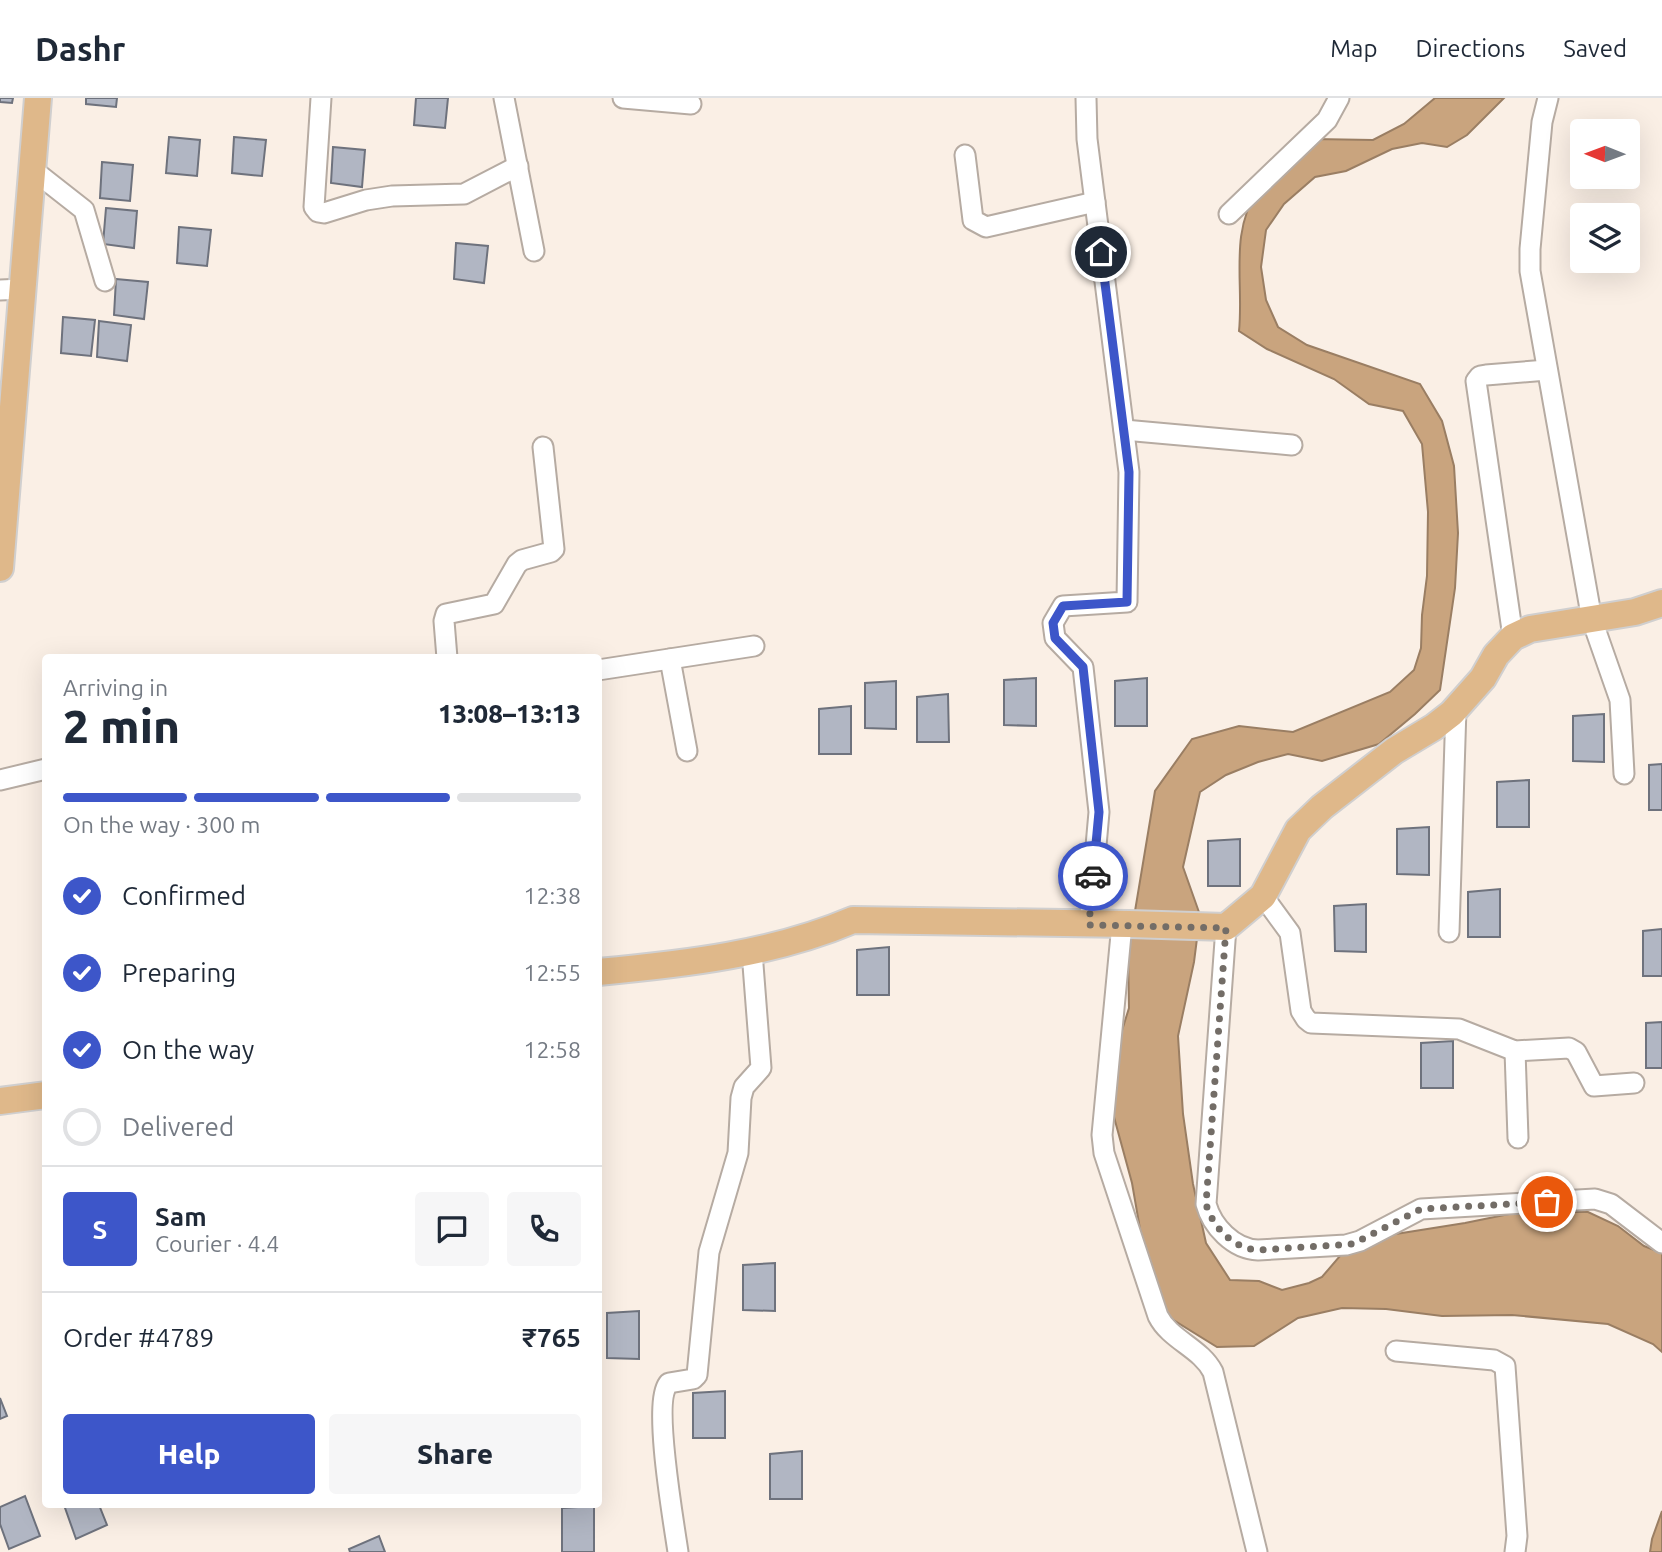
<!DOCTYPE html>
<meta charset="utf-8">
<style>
body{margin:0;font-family:Ubuntu,sans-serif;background:#f6f6f7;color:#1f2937;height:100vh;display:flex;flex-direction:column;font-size:26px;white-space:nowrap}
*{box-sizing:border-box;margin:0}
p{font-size:23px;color:#747a83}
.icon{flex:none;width:38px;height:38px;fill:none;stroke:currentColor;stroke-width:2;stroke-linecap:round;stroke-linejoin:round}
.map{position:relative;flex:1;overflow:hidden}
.side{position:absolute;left:42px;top:556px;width:560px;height:854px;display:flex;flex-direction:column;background:#fff;border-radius:7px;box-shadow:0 7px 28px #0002}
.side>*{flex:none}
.needle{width:46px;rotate:271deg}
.buttons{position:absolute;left:1570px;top:21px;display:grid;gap:14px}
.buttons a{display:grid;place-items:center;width:70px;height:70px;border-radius:7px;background:#fff;box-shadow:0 7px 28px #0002;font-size:35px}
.pin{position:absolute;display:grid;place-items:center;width:60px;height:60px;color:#fff;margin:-30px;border:4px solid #fff;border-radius:50%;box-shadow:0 2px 7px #0007}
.courier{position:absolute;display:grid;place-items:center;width:70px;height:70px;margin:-35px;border:5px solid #3d56c9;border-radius:50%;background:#fff;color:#222;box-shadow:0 2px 9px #0007}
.head em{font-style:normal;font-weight:800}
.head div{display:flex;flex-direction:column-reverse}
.head{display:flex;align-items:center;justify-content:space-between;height:119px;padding:0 21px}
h1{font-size:46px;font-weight:800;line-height:52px}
.bar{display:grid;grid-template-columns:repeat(4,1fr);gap:10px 7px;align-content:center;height:84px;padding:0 21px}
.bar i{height:9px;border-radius:5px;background:#e0e1e3}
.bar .active{background:#3d56c9}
.bar p{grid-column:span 4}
.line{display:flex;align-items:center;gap:18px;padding:0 21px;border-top:2px solid #e0e1e3}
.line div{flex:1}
.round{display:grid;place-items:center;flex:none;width:74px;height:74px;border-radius:7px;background:#f6f6f7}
ol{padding:0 21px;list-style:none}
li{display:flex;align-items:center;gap:21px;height:77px}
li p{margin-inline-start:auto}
li .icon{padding:7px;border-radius:50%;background:#3d56c9;color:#fff;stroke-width:4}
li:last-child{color:#747a83}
li i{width:38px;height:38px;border:4px solid #e0e1e3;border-radius:50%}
.cta{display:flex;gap:14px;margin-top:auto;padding:14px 21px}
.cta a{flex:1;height:80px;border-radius:7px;background:#3d56c9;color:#fff;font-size:28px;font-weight:800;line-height:80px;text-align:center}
.cta a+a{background:#f6f6f7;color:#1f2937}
header{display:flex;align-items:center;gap:42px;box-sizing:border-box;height:98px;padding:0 35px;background:#fff;border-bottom:2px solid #e0e1e3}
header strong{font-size:33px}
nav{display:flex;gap:38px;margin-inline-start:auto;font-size:24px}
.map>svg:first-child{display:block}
.water{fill:#c9a47e;stroke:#9a7e63;stroke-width:2}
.building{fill:#b1b6c3;stroke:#6e727d;stroke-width:2}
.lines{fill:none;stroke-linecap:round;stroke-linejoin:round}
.minor-casing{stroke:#b6aba2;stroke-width:23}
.major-casing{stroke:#d0cfcf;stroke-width:30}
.minor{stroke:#fff;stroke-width:19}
.major{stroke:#dfb88a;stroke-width:26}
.done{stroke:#736d67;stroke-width:7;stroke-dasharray:0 12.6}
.route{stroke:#3d56c9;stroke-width:9}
</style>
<header>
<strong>Dashr</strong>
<nav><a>Map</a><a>Directions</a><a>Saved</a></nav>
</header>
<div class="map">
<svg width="1662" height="1454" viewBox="0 0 1662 1454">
<rect width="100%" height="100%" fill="#faefe5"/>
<g class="water">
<path d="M1435,0h69l-37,37 -20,12 -25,-4 -30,6 -46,22 -31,6 -31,27 -18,26 -5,37 5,33 12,27 29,18 113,39 22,37 12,45 4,67 -3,55 -15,102 -25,24 -36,30 -57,17 -34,-7 -30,8 -32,13 -26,17 -17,75 17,48 -6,47 -16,74 5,78 10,70 13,59 24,37 29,1 23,9 27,-7 13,-6 23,-27 32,-13 88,-14 54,-11h69l30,14 26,20 18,7v99l-9,-8 -45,-20 -96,-9 -70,1 -56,-7 -44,-1 -44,10 -44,28 -37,1 -50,-31 -23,-64 -12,-69 -18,-66 -4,-48 19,-61 -1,-55 27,-162 37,-52 47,-13 54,6 97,-40 24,-22 7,-22 1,-33 5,-39 1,-64 -6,-68 -19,-33 -34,-7 -35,-25 -67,-30 -28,-18c5,-48 -10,-98 19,-141 10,-14 42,-38 56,-51l59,1 31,-16z"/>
<path d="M1662,1413v41h-12l2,-13z"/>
</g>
<g class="building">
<path d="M0,0h13l-1,5 -12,-1z"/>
<path d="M86,0h31l-1,9 -30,-3z"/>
<path d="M416,0h32l-3,30 -31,-3z"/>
<path d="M169,39l31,3 -3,36 -31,-3z"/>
<path d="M234,39l32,3 -4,36 -30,-3z"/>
<path d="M333,49l32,3 -3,37 -31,-4z"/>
<path d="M102,64l31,3 -3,36 -30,-3z"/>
<path d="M106,110l31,3 -3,37 -31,-4z"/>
<path d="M179,129l32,3 -4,36 -30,-3z"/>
<path d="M456,145l32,3 -4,37 -30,-4z"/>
<path d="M116,181l32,3 -4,37 -30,-4z"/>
<path d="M63,219l32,3 -4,36 -30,-3z"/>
<path d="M99,223l32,4 -4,36 -30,-4z"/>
<path d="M1036,580v48l-32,-1v-45z"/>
<path d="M1147,580v48h-32v-45z"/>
<path d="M896,583v48l-31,-1v-45z"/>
<path d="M948,596l1,48h-32v-45z"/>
<path d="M851,608v48h-32v-45z"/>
<path d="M1604,616v48l-31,-1v-45z"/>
<path d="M1662,666v46h-13v-45z"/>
<path d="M1529,682v47h-32v-45z"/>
<path d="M1429,729v48l-32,-1v-45z"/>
<path d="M1240,741v47h-32v-45z"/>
<path d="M1500,791v48h-32v-45z"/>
<path d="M1366,806v48l-31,-1 -1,-45z"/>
<path d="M1662,831v47h-19v-45z"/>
<path d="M889,849v48h-32v-45z"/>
<path d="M1662,924v46h-16v-45z"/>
<path d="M1453,943v47h-32v-45z"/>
<path d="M775,1165v48l-32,-1v-45z"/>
<path d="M639,1213v48l-32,-1v-45z"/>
<path d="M725,1293v47h-32v-45z"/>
<path d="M0,1300l7,18 -7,3z"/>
<path d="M802,1353v48h-32v-45z"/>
<path d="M25,1398l15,40 -31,13 -9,-25v-17z"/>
<path d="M64,1407h35l8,20 -31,14z"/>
<path d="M594,1408v46h-32v-44z"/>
<path d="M379,1438l6,16h-35l-1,-3z"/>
</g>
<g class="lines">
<g class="minor-casing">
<g id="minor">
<path d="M321,0l-7,109 4,5 6,1 42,-13 26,-4 72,-2 54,-28"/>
<path d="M504,0l30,153"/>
<path d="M623,0l68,6"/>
<path d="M1086,0l1,41 42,333 -2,130 -64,4 -10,17 2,15 28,29 16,145 -10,113"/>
<path d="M1548,0l-6,24 -12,127v22l62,349 28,80 4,74"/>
<path d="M965,57l8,65 13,7 109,-25"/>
<path d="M33,72l51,40 21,71"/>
<path d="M1229,116l98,-94 12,-22"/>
<path d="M0,192l23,-1"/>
<path d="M1124,332l168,15"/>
<path d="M1513,539l-37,-256 4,-5 6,-1 61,-5"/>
<path d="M447,560l-3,-37 2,-7 48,-10 23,-40 5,-4 29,-8 3,-3 -11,-102"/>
<path d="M670,561l17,92"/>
<path d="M598,572l156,-24"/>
<path d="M0,682l46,-11"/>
<path d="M1263,798l27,37 11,78 5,8 5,4 148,6 56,22 54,-3 7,4 18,34 40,-3"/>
<path d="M1122,826l-20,211 2,18 54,163c12,24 43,32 55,56l44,180"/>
<path d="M1226,829l-20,277c6,22 27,45 52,46l88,-5 14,-4 61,-32 174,-10 16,5 51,39"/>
<path d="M1449,834l7,-224"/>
<path d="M1515,953l3,87"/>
<path d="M1396,1253l98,9 11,6 12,170 -2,16"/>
<path d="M678,1454c-4,-28 -26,-152 -9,-169l24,-4 4,-4 12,-123 29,-99 3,-55 3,-11 17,-19 -9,-116"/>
</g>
</g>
<g class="major-casing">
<g id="major">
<path d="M0,470l38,-470"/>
<path d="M598,874c87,-8 175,-18 255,-52l276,4 97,3 37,-31 35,-66 24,-23 72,-56 40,-24 18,-14 31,-35 13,-23 17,-18 17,-8 105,-17 27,-9"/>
<path d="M0,1003l46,-6"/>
</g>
</g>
<use href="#minor" class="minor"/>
<use href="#major" class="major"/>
</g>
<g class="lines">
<path class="done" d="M1093,778l-4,49 137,3 -20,276c6,22 27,45 52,46l95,-6 68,-35 126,-7"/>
<path class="route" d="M1093,778l6,-64 -16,-145 -28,-29 -2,-15 10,-17 64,-4 2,-130 -28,-220"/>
</g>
</svg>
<div class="buttons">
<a><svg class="needle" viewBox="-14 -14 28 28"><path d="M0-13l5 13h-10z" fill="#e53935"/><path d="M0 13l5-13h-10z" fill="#747a83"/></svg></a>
<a><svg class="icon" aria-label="layers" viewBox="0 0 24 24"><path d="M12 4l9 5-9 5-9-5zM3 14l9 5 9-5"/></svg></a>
</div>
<div class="pin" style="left:1547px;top:1104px;background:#ea580c"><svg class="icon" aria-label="bag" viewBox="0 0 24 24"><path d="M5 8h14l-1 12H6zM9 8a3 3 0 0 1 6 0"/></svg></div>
<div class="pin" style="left:1101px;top:154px;background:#1f2937"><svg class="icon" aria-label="home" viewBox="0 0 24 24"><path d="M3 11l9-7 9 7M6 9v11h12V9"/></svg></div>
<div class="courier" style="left:1093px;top:778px"><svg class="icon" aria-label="car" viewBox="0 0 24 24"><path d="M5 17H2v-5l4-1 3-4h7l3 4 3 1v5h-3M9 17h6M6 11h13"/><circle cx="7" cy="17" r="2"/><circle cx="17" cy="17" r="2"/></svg></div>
<section class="side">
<div class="head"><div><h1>2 min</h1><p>Arriving in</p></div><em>13:08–13:13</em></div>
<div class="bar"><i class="active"></i><i class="active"></i><i class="active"></i><i></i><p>On the way · 300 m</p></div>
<ol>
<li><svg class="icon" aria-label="check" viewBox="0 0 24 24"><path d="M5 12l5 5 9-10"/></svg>Confirmed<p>12:38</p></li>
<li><svg class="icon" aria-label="check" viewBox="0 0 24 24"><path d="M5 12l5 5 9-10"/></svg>Preparing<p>12:55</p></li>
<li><svg class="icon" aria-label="check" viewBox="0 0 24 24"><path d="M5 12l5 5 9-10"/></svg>On the way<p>12:58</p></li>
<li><i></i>Delivered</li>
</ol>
<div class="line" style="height:126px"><b class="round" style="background:#3d56c9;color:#fff">S</b><div><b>Sam</b><p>Courier · 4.4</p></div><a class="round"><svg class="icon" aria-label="chat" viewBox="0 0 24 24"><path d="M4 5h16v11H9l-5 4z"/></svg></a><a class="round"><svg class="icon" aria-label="phone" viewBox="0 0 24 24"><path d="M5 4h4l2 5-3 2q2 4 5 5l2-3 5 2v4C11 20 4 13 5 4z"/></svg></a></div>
<div class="line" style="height:91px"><div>Order #4789</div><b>₹765</b></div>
<div class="cta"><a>Help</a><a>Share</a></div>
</section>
</div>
